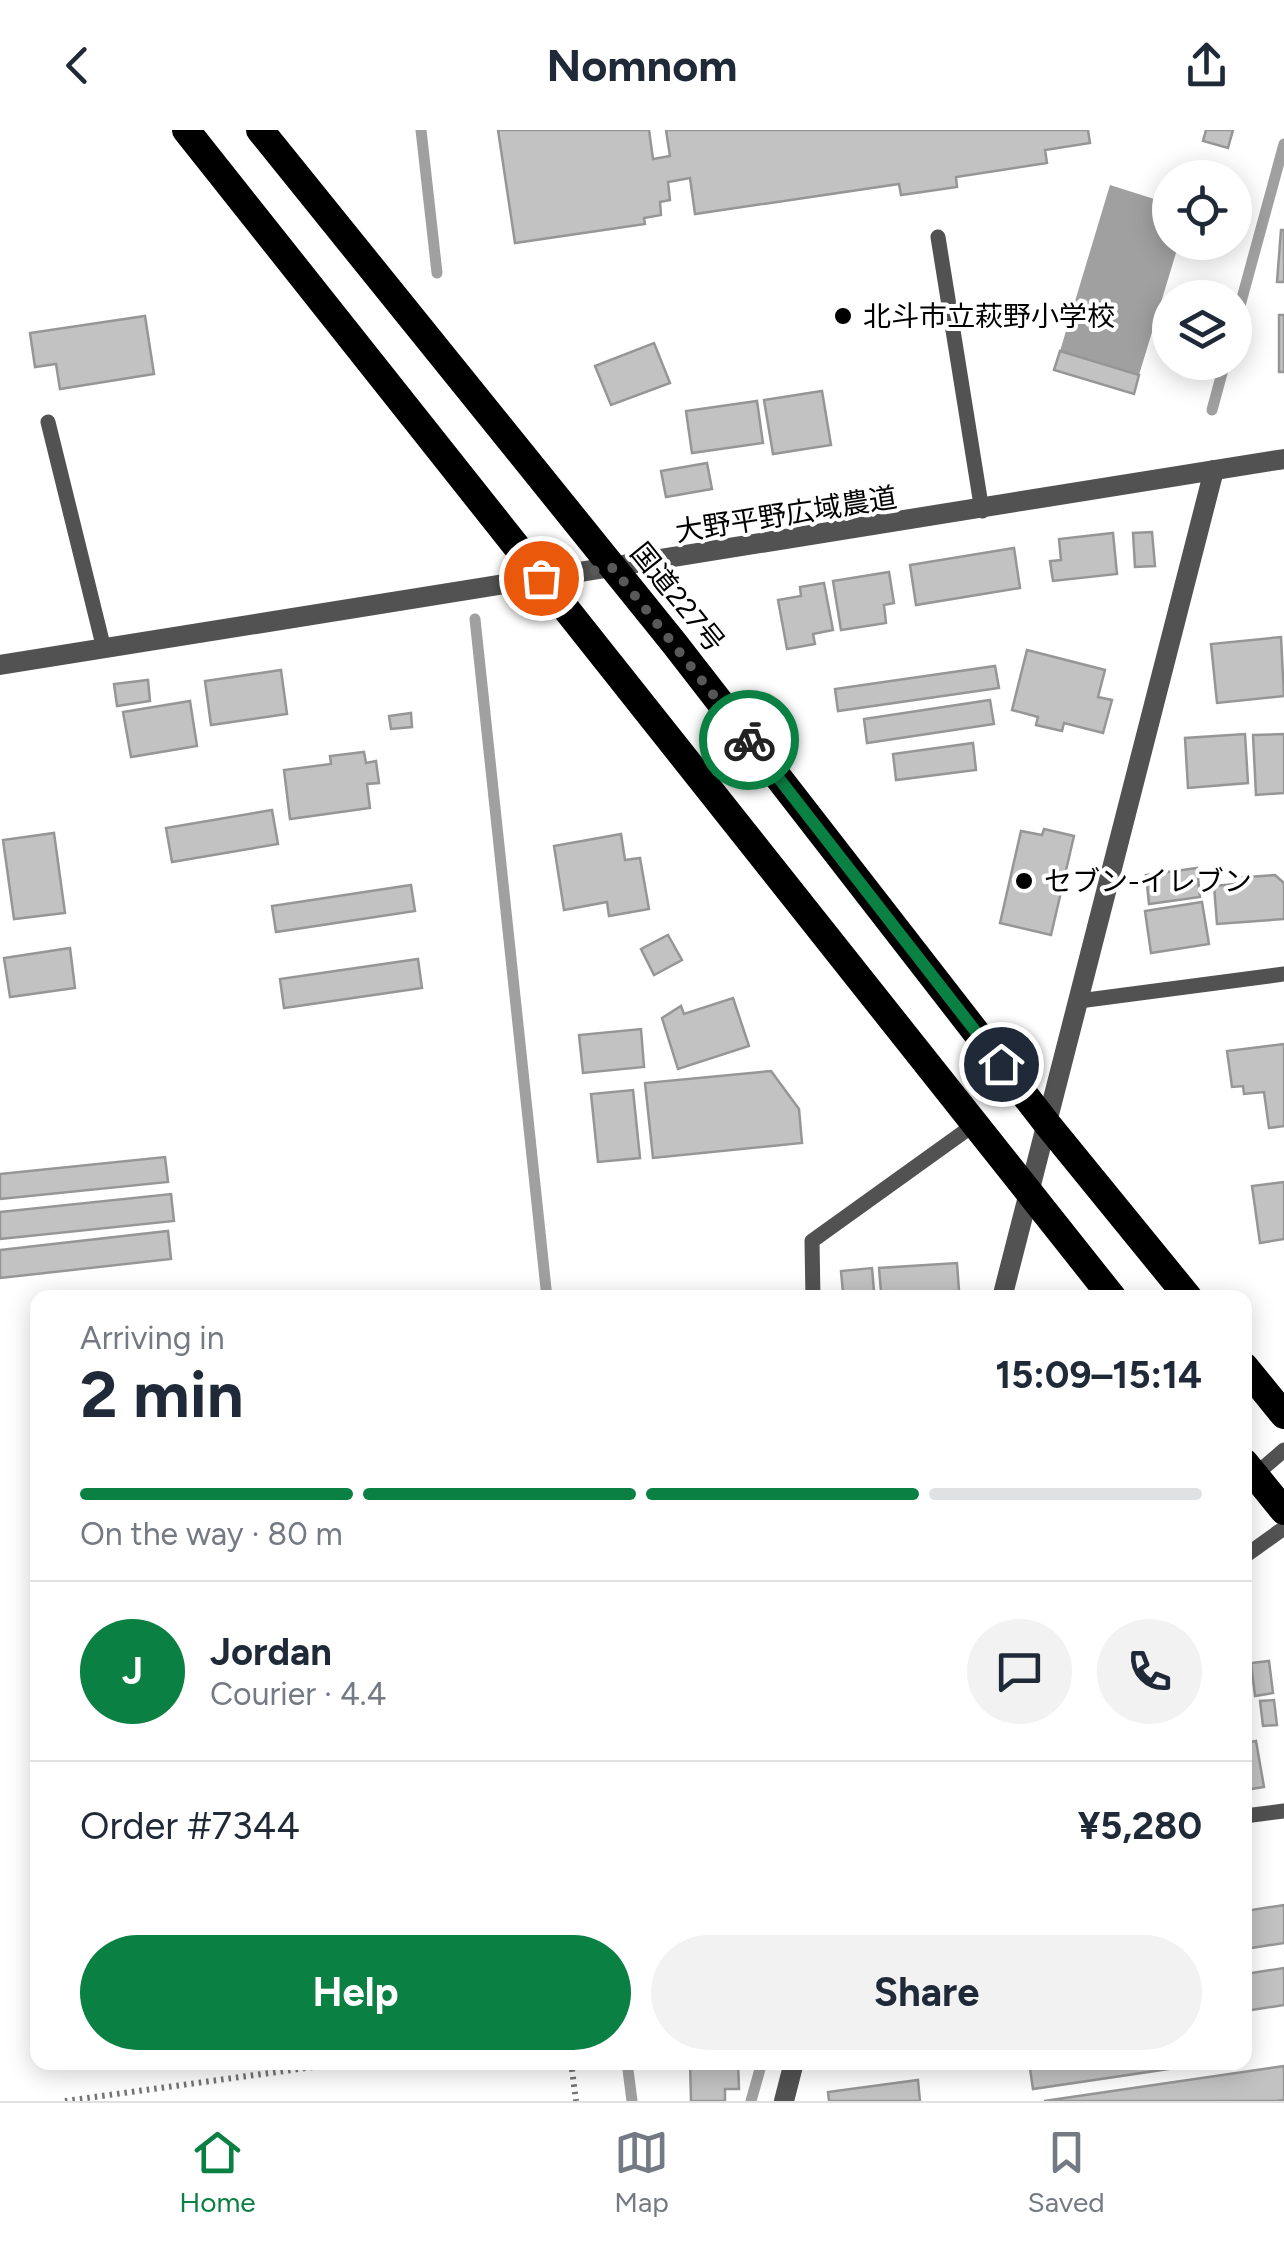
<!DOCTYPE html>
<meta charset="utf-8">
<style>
body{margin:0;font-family:Figtree,"Noto Sans JP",sans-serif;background:#f2f2f3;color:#1f2937;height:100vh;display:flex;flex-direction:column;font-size:38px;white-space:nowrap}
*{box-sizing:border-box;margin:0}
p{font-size:32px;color:#747a83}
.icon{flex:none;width:55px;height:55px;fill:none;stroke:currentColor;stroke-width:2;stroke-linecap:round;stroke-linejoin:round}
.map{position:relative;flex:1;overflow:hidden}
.sheet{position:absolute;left:30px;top:1160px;width:1222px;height:780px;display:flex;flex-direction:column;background:#fff;border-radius:20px;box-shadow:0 5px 25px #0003}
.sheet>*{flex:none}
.fabs{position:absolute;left:1152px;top:30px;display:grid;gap:20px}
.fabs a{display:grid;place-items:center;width:100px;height:100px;border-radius:50%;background:#fff;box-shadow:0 5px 25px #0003;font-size:50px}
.pin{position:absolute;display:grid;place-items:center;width:85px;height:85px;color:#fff;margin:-42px;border:5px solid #fff;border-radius:50%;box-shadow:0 2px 10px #0007}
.courier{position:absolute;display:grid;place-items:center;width:100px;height:100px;margin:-50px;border:8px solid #0b8043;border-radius:50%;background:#fff;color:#222;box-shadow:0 2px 12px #0007}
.summary em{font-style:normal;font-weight:700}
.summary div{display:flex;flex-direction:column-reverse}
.summary{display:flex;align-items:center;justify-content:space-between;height:170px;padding:0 50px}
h1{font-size:65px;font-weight:700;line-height:75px}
.bar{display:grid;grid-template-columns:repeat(4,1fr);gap:15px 10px;align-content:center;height:120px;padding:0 50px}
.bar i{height:12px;border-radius:8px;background:#e0e1e3}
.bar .active{background:#0b8043}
.bar p{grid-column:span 4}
.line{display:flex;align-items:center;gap:25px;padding:0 50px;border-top:2px solid #e0e1e3}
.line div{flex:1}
.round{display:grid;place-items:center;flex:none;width:105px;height:105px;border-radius:52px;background:#f2f2f3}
.action{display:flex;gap:20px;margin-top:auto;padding:20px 50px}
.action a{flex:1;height:115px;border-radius:60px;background:#0b8043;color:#fff;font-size:40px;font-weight:700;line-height:115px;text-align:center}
.action a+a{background:#f2f2f3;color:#1f2937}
header{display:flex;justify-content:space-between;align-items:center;height:130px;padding:0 50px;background:#fff;font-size:45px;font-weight:700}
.menu{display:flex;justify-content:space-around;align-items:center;height:140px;border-top:2px solid #e0e1e3;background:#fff;font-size:28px;color:#747a83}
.menu a{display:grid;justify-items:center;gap:5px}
.menu .active{color:#0b8043}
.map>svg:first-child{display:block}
.water{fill:#a0a0a0}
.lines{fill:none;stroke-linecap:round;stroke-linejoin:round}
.stream{stroke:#a0a0a0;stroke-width:11}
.building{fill:#c2c2c2;stroke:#969696;stroke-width:2.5}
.path{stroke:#747474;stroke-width:6;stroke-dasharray:2.5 5;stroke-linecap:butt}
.service{stroke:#525252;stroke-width:15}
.minor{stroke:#525252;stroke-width:20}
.tertiary{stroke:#525252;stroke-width:20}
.trunk{stroke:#000;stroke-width:28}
.done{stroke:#595959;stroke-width:10;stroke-dasharray:0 18}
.route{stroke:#0b8043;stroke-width:12}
.poi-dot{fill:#000;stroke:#fff;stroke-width:4}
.labels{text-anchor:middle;stroke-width:8;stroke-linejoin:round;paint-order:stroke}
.poi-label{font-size:28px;fill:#000;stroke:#fff;text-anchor:start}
.street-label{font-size:28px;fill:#000;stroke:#fff}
</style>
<header><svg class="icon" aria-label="back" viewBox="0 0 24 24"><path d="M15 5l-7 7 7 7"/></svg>Nomnom<svg class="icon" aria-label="share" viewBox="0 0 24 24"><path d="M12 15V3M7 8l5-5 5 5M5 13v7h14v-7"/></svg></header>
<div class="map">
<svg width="1284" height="1971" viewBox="0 0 1284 1971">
<rect width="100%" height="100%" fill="#fff"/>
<path class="water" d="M1110,55l60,19v38l9,1 -40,132 -79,-24z"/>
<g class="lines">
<g class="stream">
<path d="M421,0l16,143"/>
<path d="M1235,194l49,-180"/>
<path d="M1212,280l13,-48"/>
<path d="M475,489l72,679"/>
<path d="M627,1932l5,39"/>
<path d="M751,1971l11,-39"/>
</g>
</g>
<g class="building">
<path d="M498,0h151l4,29 17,-3 -4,-26h422l2,13 -45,7 2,13 -91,14 1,10 -56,8 -2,-11 -204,30 -5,-36 -22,4 2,18 -10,2 1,13 -17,3 1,6 -130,19z"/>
<path d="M1206,0h27l-5,18 -25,-7z"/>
<path d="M1281,100h3v52h-7z"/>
<rect x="1279" y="185" width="5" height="57"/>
<path d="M145,186l9,58 -94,15 -4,-25 -21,3 -5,-34z"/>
<path d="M654,213l16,40 -59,22 -16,-39z"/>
<path d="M1060,221l79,24 -5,19 -80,-24z"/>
<path d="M822,261l9,54 -58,9 -9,-54z"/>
<path d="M757,271l6,42 -71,10 -6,-42z"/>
<path d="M707,333l5,26 -46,8 -5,-26z"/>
<path d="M1152,402l3,34 -20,1 -2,-34z"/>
<path d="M1113,403l4,41 -64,7 -3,-20 11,-1 -2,-21z"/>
<path d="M1014,418l6,40 -104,17 -6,-40z"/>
<path d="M889,442l5,31 -10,2 2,18 -45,7 -8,-49z"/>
<path d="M824,453l9,47 -20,4 2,10 -28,5 -9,-49 23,-4 -1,-9z"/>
<path d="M1281,507l3,59 -67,7 -6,-59z"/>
<path d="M1027,520l78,20 -7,27 14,3 -9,33 -39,-10 -2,8 -26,-6 2,-8 -26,-7z"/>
<path d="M995,536l4,22 -161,23 -3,-22z"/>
<path d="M281,540l6,44 -76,11 -6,-44z"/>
<path d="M148,550l2,21 -33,5 -3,-22z"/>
<path d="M990,570l4,24 -127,19 -3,-24z"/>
<path d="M190,571l7,45 -66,11 -8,-45z"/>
<path d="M411,583l1,14 -21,2 -2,-13z"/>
<path d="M1245,604l3,49 -60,5 -3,-50z"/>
<path d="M1284,604v59l-28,2 -3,-60z"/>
<path d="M973,613l3,27 -80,10 -3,-26z"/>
<path d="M364,622l2,11 10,-2 3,22 -12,1 3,24 -80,11 -6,-49 47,-6 -1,-8z"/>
<path d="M272,680l6,34 -106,18 -6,-34z"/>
<path d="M1044,699l30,7 -23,99 -51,-12 21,-92 21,4z"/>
<path d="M54,703l11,80 -51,6 -11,-79z"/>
<path d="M621,704l4,26 15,-2 9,51 -40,7 -2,-14 -43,8 -10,-64z"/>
<path d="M1197,738l3,29 -51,7 -3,-29z"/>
<path d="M1275,745l9,8v36l-67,5 -3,-38 22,-2 -1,-6z"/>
<path d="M411,755l4,26 -139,21 -4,-26z"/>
<path d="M1202,772l7,42 -58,9 -6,-42z"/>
<path d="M668,805l14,25 -28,15 -13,-26z"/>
<path d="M70,818l5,40 -65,9 -6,-39z"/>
<path d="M418,829l4,29 -138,20 -4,-29z"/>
<path d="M733,868l16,48 -71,23 -16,-51 19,-12 3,8z"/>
<path d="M641,899l3,38 -61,6 -4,-38z"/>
<path d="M1284,914v82l-15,2 -5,-36 -20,2 -1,-8 -11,1 -5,-36z"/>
<path d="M771,941l28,38 3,34 -149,15 -8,-75z"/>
<path d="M633,960l7,68 -42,4 -7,-68z"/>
<path d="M165,1027l3,25 -168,17v-25z"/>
<path d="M1284,1052v57l-24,4 -8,-57z"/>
<path d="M171,1064l3,27 -174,18v-27z"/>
<path d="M168,1101l3,28 -171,19v-28z"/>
<path d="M957,1133l2,28 -9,1 1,6h-59l-1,-7 -10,1 -2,-24z"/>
<path d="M872,1138l2,23 -31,2 -2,-22z"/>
<path d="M1269,1531l4,32 -18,3 -4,-33z"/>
<path d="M1274,1570l3,25 -14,1 -3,-25z"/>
<path d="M1256,1611l8,46 -19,3v-47z"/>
<path d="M1284,1775v38l-39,6v-38z"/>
<path d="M1284,1838v37l-39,6v-37z"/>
<path d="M690,1932h48l1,27h-14v12h-34z"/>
<path d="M1029,1932h187l-183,27z"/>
<path d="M1284,1936v34l-8,1h-232z"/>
<path d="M918,1950l2,21h-91l-1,-9z"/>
</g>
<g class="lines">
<g class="path">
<path d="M571,1932l5,39"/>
<path d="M65,1971l285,-39"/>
</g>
<g class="service">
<path d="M938,107l44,274"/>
<path d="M48,292l56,227"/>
<path d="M1079,871l205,-27"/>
<path d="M813,1168l-1,-57 163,-117"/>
<path d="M1255,1345l29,-25"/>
<path d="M1245,1426l39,-28"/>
<path d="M1245,1686l39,-5"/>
</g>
<g class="minor">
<path d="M1002,1168l212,-828"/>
<path d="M784,1971l10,-39"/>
</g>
<path class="tertiary" d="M0,535l1284,-206"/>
<g class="trunk">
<path d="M186,0l927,1168"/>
<path d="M260,0l414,513 374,482 141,173"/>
<path d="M1245,1237l39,48"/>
<path d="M1245,1333l39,48"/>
</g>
</g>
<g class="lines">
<path class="done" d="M541,448l72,-10 136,172"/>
<path class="route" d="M749,610l252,324"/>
</g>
<g class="poi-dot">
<circle cx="843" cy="186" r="10"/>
<circle cx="1024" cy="751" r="10"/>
</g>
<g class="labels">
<g class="poi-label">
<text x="863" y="196">北斗市立萩野小学校</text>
<text x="1044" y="761">セブン-イレブン</text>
</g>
<g class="street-label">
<text transform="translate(786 384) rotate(-9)" y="10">大野平野広域農道</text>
<text transform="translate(678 467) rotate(51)" y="10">国道227号</text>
</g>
</g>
</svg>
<div class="fabs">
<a><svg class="icon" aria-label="locate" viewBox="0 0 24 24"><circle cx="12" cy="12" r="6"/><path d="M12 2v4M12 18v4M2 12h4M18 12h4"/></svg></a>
<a><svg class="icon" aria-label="layers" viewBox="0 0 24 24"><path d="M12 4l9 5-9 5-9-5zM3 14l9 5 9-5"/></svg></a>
</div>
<div class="pin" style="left:541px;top:448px;background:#ea580c"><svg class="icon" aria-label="bag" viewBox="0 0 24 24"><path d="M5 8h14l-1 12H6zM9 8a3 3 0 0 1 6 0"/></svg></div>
<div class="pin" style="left:1001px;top:934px;background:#1f2937"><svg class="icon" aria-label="home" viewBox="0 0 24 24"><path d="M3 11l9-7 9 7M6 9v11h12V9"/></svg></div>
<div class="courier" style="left:749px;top:610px"><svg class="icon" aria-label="bike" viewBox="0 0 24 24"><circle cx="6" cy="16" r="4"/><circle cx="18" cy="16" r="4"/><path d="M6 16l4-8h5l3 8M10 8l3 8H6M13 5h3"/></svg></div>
<section class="sheet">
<div class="summary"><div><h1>2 min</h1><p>Arriving in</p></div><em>15:09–15:14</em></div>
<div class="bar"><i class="active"></i><i class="active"></i><i class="active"></i><i></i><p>On the way · 80 m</p></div>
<div class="line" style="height:180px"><b class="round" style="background:#0b8043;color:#fff">J</b><div><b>Jordan</b><p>Courier · 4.4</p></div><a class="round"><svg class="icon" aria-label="chat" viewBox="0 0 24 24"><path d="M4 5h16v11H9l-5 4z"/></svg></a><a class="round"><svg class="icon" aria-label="phone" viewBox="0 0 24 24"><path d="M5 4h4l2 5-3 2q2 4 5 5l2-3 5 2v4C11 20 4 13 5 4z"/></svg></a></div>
<div class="line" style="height:130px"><div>Order #7344</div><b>¥5,280</b></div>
<div class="action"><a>Help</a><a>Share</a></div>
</section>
</div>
<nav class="menu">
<a class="active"><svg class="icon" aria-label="home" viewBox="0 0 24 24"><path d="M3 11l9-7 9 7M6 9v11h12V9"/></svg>Home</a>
<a><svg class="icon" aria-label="map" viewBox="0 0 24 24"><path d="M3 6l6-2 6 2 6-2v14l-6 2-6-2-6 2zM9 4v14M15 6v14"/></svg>Map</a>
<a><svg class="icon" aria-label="saved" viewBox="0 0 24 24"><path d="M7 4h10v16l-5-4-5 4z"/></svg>Saved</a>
</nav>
